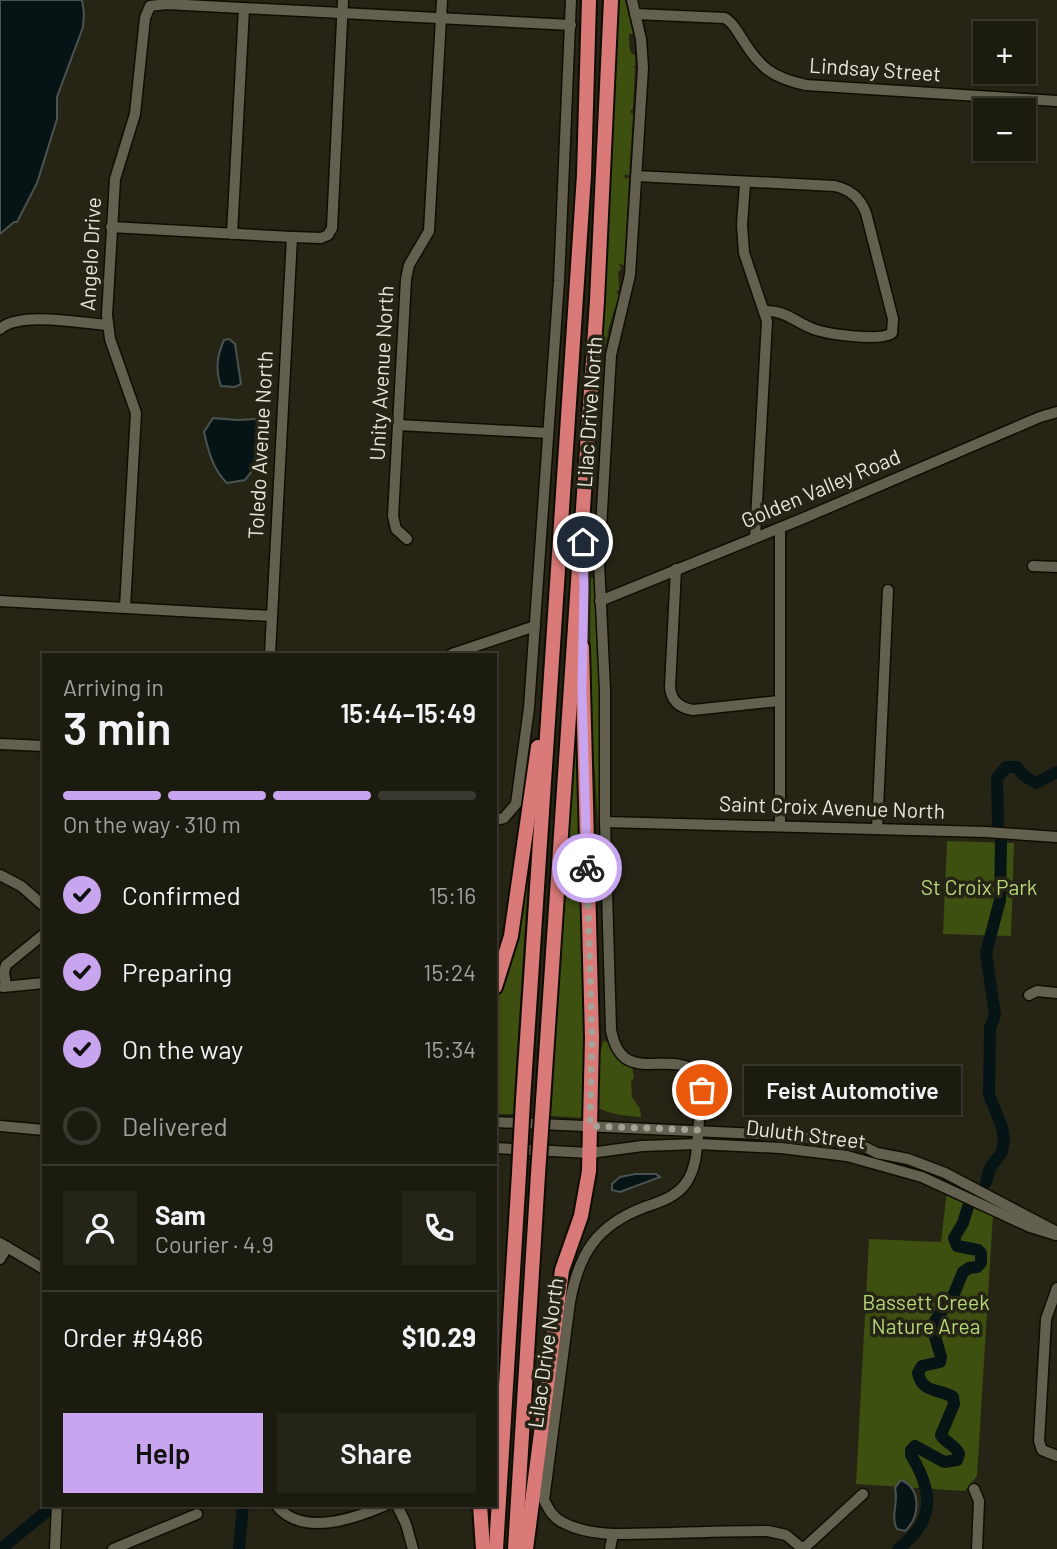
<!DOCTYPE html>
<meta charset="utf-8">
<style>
body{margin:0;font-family:Barlow,sans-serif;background:#252419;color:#f1f3f6;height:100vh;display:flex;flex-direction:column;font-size:26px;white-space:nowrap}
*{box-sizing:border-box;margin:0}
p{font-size:23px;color:#a0a19f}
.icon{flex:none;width:38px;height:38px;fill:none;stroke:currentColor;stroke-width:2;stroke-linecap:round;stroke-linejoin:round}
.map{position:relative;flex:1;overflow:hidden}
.details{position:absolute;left:42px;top:653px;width:455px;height:854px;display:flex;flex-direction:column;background:#1c1b10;border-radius:0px;box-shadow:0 2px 5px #0004,0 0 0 2px #3a3930}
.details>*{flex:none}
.buttons{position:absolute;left:973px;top:21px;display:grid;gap:14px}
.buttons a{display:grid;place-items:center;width:63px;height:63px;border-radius:0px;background:#1c1b10;box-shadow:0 2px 5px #0004,0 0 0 2px #3a3930;font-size:35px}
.pin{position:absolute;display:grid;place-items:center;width:60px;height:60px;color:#fff;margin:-30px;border:4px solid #fff;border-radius:50%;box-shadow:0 2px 7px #0007}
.courier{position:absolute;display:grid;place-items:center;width:70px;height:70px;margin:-35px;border:5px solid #c8a5ee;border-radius:50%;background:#fff;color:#222;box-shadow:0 2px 9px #0007}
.bubble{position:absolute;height:49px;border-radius:0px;background:#1c1b10;box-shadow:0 2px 5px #0004,0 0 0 2px #3a3930;font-size:23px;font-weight:600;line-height:49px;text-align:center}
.headline em{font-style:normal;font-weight:600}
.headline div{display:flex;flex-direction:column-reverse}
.headline{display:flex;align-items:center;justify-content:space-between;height:119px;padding:0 21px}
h1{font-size:46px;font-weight:600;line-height:52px}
.bar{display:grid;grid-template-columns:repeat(4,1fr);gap:10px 7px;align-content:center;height:84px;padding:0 21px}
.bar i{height:9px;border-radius:5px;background:#3a3930}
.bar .active{background:#c8a5ee}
.bar p{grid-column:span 4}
.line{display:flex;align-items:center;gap:18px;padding:0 21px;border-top:2px solid #3a3930}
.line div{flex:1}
.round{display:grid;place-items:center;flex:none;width:74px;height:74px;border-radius:0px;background:#252419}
ol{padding:0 21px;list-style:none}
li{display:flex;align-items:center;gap:21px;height:77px}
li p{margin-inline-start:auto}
li .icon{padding:7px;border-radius:50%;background:#c8a5ee;color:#111;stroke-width:4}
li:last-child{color:#a0a19f}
li i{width:38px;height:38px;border:4px solid #3a3930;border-radius:50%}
.action{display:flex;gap:14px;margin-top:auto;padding:14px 21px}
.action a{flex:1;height:80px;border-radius:0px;background:#c8a5ee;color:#111;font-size:28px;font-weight:600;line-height:80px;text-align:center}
.action a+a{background:#252419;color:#f1f3f6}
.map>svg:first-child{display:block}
.green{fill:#3e5010}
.water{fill:#071416;stroke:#4a5351;stroke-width:2}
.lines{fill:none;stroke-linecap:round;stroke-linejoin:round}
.river{stroke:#071416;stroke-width:12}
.minor-casing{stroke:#0f0d02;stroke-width:13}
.highway-casing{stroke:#0f0d02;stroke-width:18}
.minor{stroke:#63604f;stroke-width:10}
.highway{stroke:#d97a79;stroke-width:14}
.highway-bridge-casing{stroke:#0f0d02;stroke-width:18;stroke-linecap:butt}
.highway-bridge{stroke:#d97a79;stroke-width:14}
.done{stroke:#a4a296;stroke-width:7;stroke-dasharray:0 12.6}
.route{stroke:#c8a5ee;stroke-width:9}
.labels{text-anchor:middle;stroke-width:7;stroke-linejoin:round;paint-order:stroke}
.street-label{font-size:21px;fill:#e8e6dc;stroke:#262415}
.park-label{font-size:21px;fill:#b6d778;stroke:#262415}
</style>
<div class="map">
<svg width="1057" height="1549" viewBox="0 0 1057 1549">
<rect width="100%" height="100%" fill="#262415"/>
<g class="green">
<path d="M619,0h6l8,34h-4c0,5 0,14 2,19l4,2v10l-2,2 2,1 -2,40 -3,4 3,2 -4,62 -3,-2 -2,2 2,3 3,-2 -5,88 -5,-1 2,5 -3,3 1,18 -3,2 3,3 -10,32 -4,21h-4z"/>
<path d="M591,578h4l5,118 1,138h-2c-7,-86 -10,-170 -8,-256z"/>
<path d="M576,728h3l8,284 -2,106 -34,-2z"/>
<path d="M947,841l67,2 -3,93 -68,-2z"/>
<path d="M530,847l-17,267h-18v-121z"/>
<path d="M603,1041l5,1 12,19 12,5 2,12 -3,3 1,16 8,12 1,8c-16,-1 -31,-3 -43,-9l-2,-36z"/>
<path d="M947,1190l46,24 -16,262 -12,15 -109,-7 13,-245 72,3z"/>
</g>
<g class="water">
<path d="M0,0h82l2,13 -1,14 -26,70v22l-20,64 -20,39h-3l-14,12z"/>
<path d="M229,339l6,5 6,40 -6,3 -14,-1c-6,-16 -4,-31 3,-46z"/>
<path d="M213,418l24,2 21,-1c13,19 1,44 -13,61l-18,3c-14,-13 -19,-33 -23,-51z"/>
<path d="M635,1174h21l4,3 -40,15 -8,-2v-6l8,-7z"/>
<path d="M901,1480c21,9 19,37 4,51l-8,-2c-7,-13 2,-27 -2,-41z"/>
</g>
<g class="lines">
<g class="river">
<path d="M998,825l-1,-47 9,-11h11l6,8 13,8 21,-11"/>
<path d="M986,1182l4,-14 12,-16 2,-13 -2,-12 -13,-32 1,-67 5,-13 -9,-62 14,-53 1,-59"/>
<path d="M1,1549l46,-38"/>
<path d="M239,1549l4,-44"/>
<path d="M898,1549c37,-28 36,-56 13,-94v-5l4,-4 29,16 13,-2 2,-6c-4,-10 -13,-10 -18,-19l13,-31 -1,-7c-15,-9 -30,-3 -35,-24l4,-7 18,-4 1,-5 -8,-27 2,-9 19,-27 9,-22 6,-4 8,-1 4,-4v-10l-3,-3 -21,-4 -3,-8 9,-15 5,-16"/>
</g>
<g class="minor-casing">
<g id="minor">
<path d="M632,0l9,39 2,29 -13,207 -19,80 -12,208 6,127v132l6,208c11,59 58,17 88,44 5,14 1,32 0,47 -2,21 -1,45 -13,62 -10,14 -26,19 -41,24 -48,18 -66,46 -75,95l-26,198c5,10 9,18 20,23 31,16 73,10 107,10 32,-1 64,-2 97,-2l18,4 17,14 60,-55"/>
<path d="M635,14l90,4c9,5 12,14 18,22 17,28 30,38 63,45l251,16"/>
<path d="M636,176l199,10c16,4 25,12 31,27l27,106 -1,14c-12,9 -67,1 -81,-5 -17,-7 -27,-18 -46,-17"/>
<path d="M745,183l-3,42 2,28 23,68 -12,216"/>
<path d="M111,227l181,10 29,1 7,-3 4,-7 11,-228"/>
<path d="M232,234l12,-226"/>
<path d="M0,329c19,-18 81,-6 107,-4"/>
<path d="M398,425l150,8"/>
<path d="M780,528v298"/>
<path d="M407,539l-11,-10 -3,-13 13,-237 3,-14 20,-34 13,-231"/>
<path d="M1033,566l24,1"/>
<path d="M676,569l-6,118c1,13 9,21 23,23l86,-9"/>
<path d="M0,601l271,15"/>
<path d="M600,601l204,-83 236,-101 17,-5"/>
<path d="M125,607l11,-194 -26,-74 -3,-24 8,-136 20,-65 10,-96 5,-12 16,-2 405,21"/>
<path d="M270,654l22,-417"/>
<path d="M452,654l83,-28"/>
<path d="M0,744l44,2"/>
<path d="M495,820l9,-2 12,-14 13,-96 30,-427 12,-281"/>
<path d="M605,822l381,10 71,5"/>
<path d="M877,829l11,-239"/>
<path d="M0,875l21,11 23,20"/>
<path d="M6,986l-2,-14 2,-7 38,-31"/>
<path d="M3,987l41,-4"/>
<path d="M1029,995l8,-4 20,2"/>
<path d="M495,1122l286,13 78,9 18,9 31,6 37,14 112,59"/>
<path d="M0,1126l44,4"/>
<path d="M495,1148l95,5 52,-7 56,-2 83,4 66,8 75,21 108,50 26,8"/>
<path d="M0,1243l44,26"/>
<path d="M0,1259l7,-12"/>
<path d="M1057,1288l-11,31 -7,122 3,9 15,6"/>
<path d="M974,1489l5,12 -2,48"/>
<path d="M276,1505c26,33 80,13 110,0"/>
<path d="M397,1505l9,19 7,25"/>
<path d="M55,1549l2,-44"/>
<path d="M113,1549l84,-35"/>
<path d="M610,1549l3,-15"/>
</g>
</g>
<g class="highway-casing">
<g id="highway">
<path d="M495,987l16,-51 27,-189"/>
<path d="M523,1100l61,-925 5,-175"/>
<path d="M543,1101l54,-800 14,-301"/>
<path d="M480,1505l3,44"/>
<path d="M496,1549l23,-376"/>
<path d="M515,1549l23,-375"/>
<path d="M526,1549l36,-279 19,-54 8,-45 3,-133 -10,-391"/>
</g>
</g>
<use href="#minor" class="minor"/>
<use href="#highway" class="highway"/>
<g class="highway-bridge-casing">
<g id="highway-bridge">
<path d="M519,1173l4,-73"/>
<path d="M538,1174l5,-73"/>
</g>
</g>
<use href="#highway-bridge" class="highway-bridge"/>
</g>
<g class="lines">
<path class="done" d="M587,868l5,170 -2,88 108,4 4,-40"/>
<path class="route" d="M583,542l1,45 -2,101 5,180"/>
</g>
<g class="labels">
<g class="street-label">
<text transform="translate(875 70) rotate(4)" y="7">Lindsay Street</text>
<text transform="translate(91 254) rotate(-87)" y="7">Angelo Drive</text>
<text transform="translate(382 373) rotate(-87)" y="7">Unity Avenue North</text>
<text transform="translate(590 412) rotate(-86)" y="7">Lilac Drive North</text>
<text transform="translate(261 445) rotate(-87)" y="7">Toledo Avenue North</text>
<text transform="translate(821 489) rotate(-23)" y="7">Golden Valley Road</text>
<text transform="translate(832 808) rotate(2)" y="7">Saint Croix Avenue North</text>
<text transform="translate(806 1135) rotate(7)" y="7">Duluth Street</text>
<text transform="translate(546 1353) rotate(-82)" y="7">Lilac Drive North</text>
</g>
<g class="park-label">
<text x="979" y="895">St Croix Park</text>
<text x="926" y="1310">Bassett Creek<tspan x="926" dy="24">Nature Area</tspan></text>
</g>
</g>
</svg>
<div class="buttons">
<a>+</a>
<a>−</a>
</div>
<div class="pin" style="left:702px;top:1090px;background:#ea580c"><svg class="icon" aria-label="bag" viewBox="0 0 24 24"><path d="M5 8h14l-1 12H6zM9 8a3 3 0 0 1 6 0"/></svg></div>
<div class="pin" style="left:583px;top:542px;background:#1f2937"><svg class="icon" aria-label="home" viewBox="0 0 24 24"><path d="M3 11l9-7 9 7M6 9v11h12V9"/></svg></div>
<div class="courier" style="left:587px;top:868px"><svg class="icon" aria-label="bike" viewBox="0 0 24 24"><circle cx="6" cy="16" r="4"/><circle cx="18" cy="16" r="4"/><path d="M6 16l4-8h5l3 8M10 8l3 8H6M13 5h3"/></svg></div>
<div class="bubble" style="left:744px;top:1066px;width:217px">Feist Automotive</div>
<section class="details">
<div class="headline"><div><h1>3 min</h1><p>Arriving in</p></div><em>15:44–15:49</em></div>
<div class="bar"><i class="active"></i><i class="active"></i><i class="active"></i><i></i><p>On the way · 310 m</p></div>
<ol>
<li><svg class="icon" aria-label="check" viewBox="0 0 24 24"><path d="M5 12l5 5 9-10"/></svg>Confirmed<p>15:16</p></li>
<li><svg class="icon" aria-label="check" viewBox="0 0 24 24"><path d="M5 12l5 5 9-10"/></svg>Preparing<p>15:24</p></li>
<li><svg class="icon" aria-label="check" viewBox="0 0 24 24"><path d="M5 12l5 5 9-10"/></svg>On the way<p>15:34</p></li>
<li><i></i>Delivered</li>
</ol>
<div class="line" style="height:126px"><a class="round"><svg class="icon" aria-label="person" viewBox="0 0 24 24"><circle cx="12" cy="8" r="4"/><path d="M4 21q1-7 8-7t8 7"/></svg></a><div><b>Sam</b><p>Courier · 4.9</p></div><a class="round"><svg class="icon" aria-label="phone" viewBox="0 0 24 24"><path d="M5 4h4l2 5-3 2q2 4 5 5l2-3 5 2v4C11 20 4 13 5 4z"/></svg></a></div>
<div class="line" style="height:91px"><div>Order #9486</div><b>$10.29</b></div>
<div class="action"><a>Help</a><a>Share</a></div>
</section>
</div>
